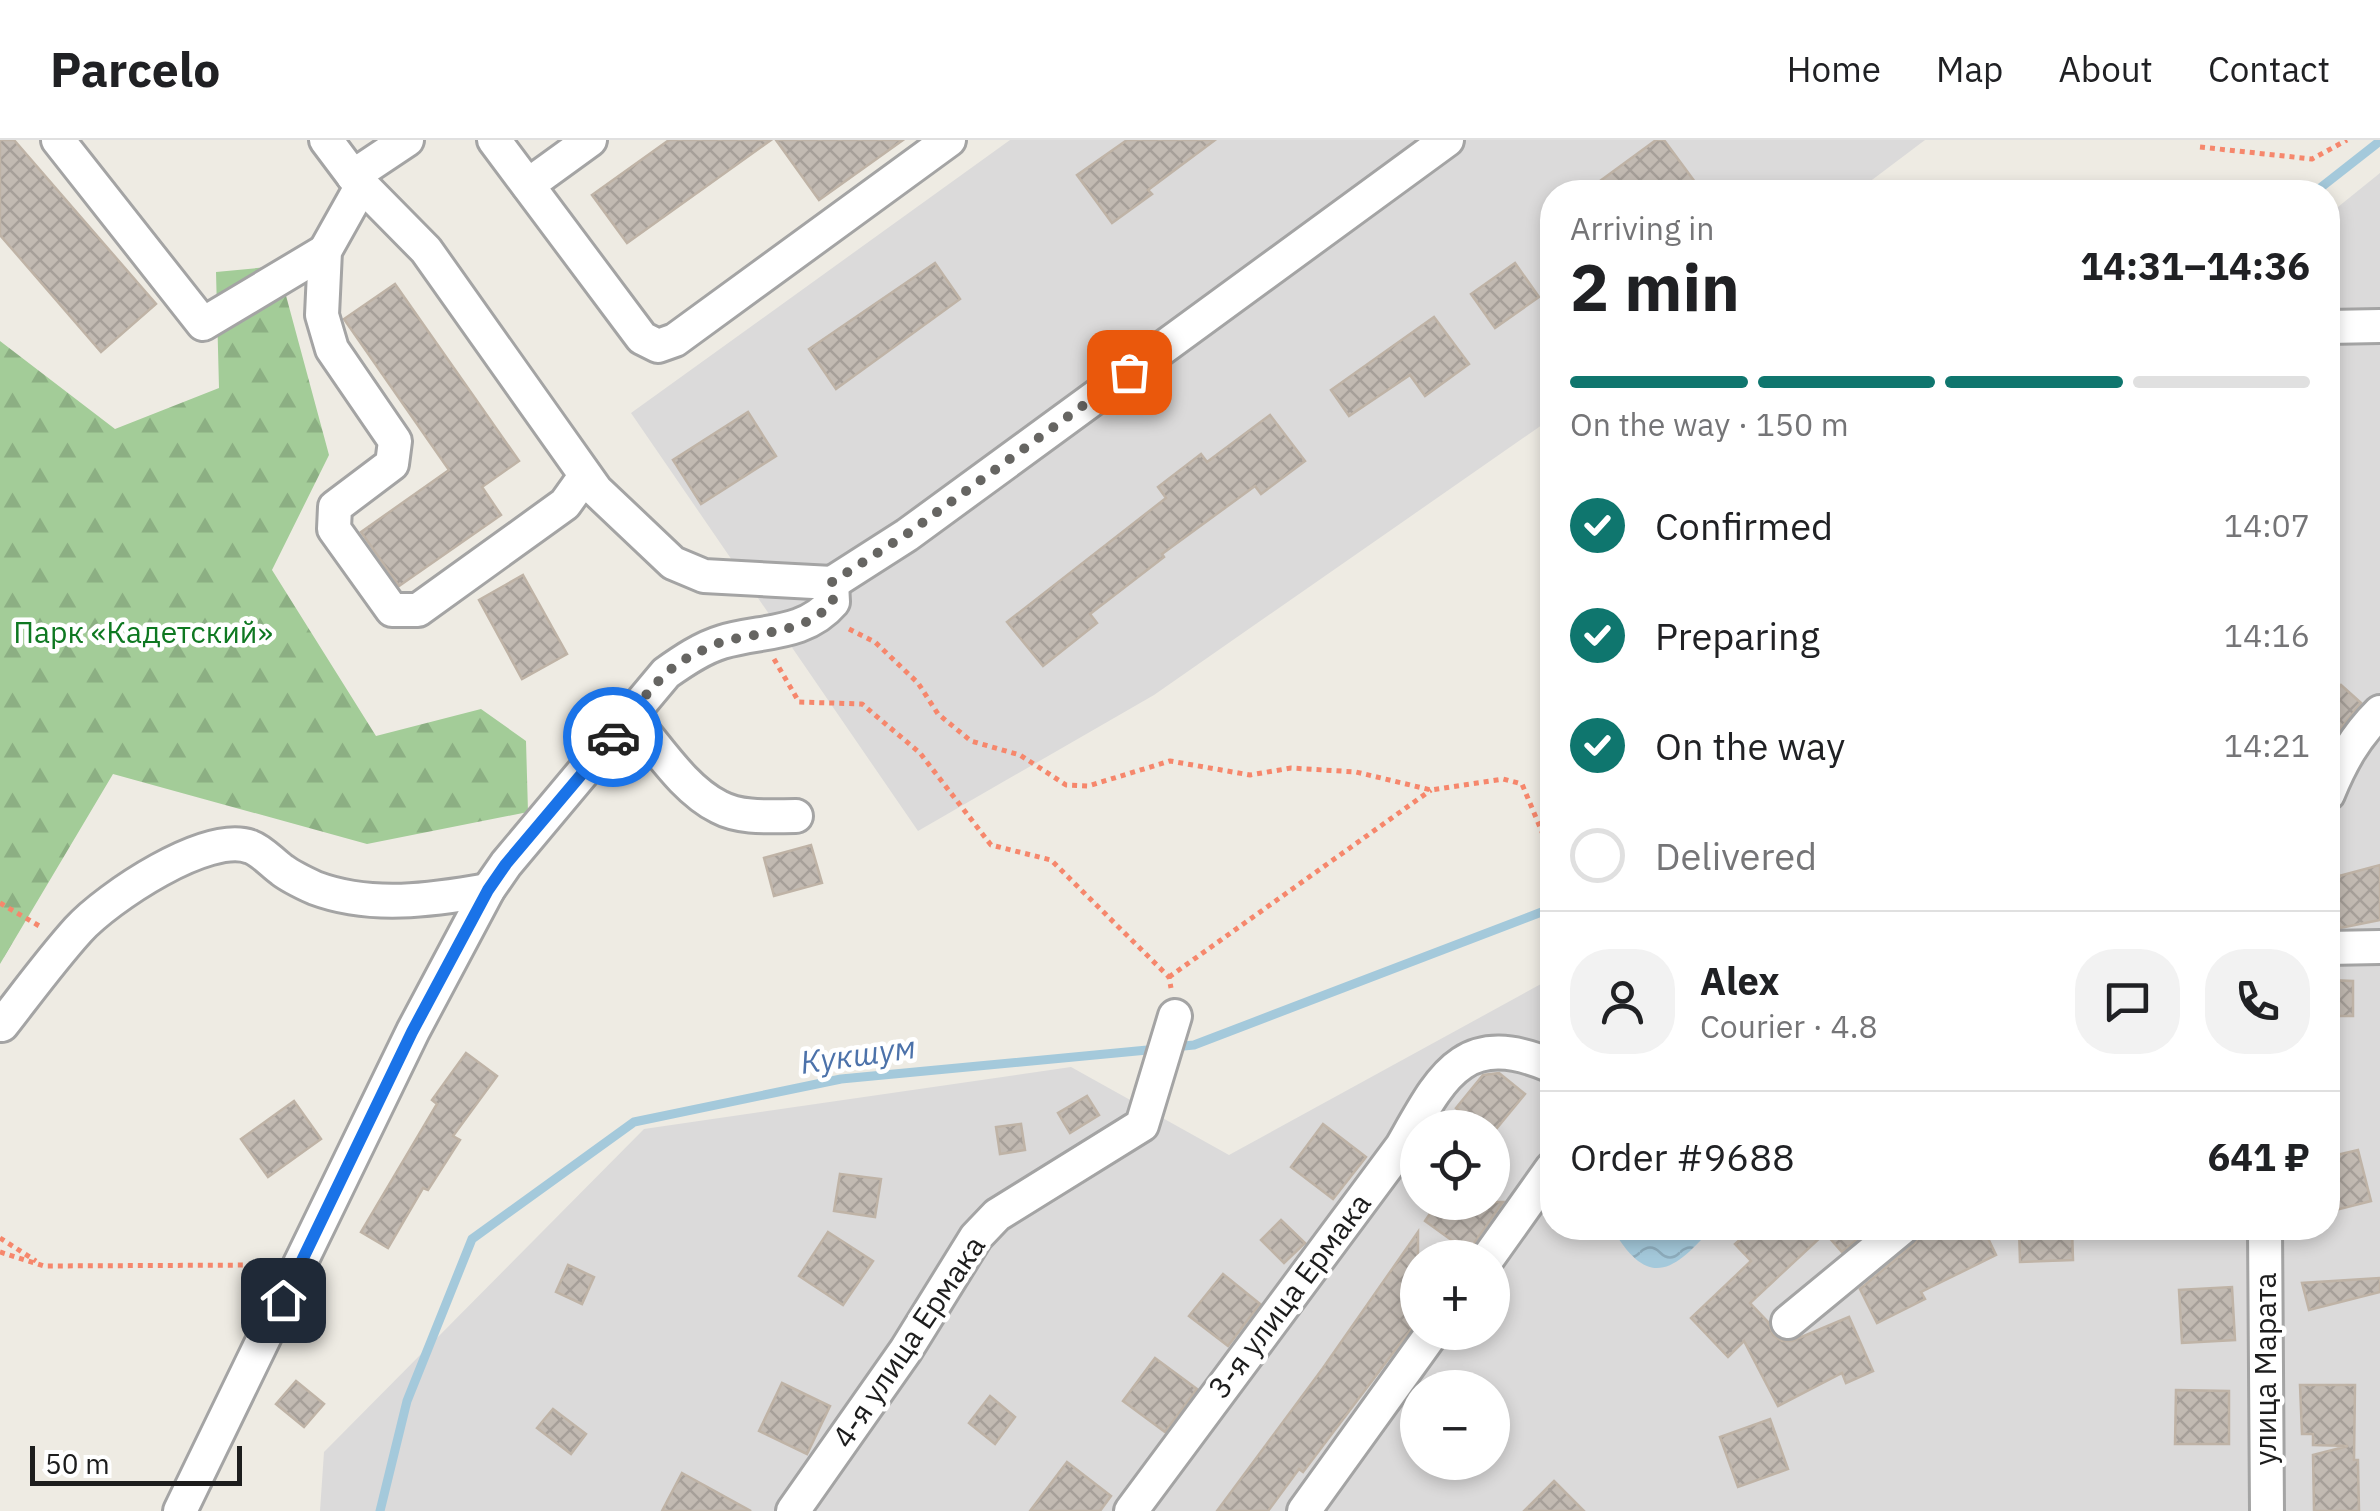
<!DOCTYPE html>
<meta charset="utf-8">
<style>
body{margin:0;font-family:"IBM Plex Sans",sans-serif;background:#f2f2f2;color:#202124;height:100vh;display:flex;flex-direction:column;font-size:38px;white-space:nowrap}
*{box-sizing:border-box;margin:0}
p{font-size:32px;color:#757577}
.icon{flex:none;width:55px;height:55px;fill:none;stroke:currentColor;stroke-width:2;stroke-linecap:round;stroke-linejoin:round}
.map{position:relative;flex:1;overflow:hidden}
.sheet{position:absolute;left:1540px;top:40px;width:800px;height:1060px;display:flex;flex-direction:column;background:#fff;border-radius:40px;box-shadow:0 5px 15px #0003}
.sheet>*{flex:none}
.fabs{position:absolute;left:1400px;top:970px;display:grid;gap:20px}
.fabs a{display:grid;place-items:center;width:110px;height:110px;border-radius:50%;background:#fff;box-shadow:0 5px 15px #0003;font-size:50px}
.scale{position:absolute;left:30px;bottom:25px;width:212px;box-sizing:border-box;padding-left:10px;border:5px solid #1d1d1d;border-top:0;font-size:28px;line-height:35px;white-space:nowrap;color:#1d1d1d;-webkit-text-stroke:8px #fff;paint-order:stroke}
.pin{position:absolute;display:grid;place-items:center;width:85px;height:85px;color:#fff;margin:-42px;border-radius:20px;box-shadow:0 5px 15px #0006}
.courier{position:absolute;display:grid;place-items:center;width:100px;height:100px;margin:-50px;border:8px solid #1a73e8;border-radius:50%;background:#fff;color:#222;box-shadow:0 2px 12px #0007}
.summary em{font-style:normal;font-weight:700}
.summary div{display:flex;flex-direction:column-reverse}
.summary{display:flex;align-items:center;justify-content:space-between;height:170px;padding:0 30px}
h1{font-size:65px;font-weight:700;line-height:75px}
.bar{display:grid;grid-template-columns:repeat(4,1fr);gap:15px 10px;align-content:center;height:120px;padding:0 30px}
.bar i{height:12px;border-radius:8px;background:#e0e0e0}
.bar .on{background:#0f766e}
.bar p{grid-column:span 4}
.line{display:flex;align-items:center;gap:25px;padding:0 30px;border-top:2px solid #e0e0e0}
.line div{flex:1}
.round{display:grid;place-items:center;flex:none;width:105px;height:105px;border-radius:40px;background:#f2f2f2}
ol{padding:0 30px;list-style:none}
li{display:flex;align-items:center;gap:30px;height:110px}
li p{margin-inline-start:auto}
li .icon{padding:10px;border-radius:50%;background:#0f766e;color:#fff;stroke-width:4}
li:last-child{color:#757577}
li i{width:55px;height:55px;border:5px solid #e0e0e0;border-radius:50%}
header{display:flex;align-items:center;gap:60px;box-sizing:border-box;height:140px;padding:0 50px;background:#fff;border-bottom:2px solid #e0e0e0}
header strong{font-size:48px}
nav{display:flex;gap:55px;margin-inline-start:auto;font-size:35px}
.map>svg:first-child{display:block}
.residential{fill:#dbdada;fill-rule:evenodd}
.forest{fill:url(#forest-firs)}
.water{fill:url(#water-waves)}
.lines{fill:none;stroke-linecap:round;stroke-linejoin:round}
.stream{stroke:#a4c9db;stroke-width:9}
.building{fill:url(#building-cross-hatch);stroke:#bfb3a6;stroke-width:2.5}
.minor-casing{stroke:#a4a4a4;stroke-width:38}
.path{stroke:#f6876c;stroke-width:5;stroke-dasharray:5 5;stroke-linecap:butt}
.minor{stroke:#fff;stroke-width:32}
.done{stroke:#666562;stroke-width:10;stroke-dasharray:0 18}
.route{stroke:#1a73e8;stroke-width:12}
.labels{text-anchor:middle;stroke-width:9;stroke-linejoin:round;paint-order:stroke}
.park-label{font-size:30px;fill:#0e7821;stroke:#fff}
.street-label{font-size:30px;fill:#1d1d1d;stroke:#fff}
.water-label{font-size:32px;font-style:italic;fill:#4c72aa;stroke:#fff}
</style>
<header>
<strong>Parcelo</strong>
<nav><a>Home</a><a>Map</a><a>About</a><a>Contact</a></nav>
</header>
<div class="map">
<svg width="2380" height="1371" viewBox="0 0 2380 1371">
<defs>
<pattern id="forest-firs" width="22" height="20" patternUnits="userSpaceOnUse" patternTransform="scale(2.5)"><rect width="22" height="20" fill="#a3cc98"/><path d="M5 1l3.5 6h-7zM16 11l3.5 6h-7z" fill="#8caf83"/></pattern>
<pattern id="water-waves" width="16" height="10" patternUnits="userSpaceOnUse" patternTransform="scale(2.5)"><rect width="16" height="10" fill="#a4c9db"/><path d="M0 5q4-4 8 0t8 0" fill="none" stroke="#8dacbc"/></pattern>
<pattern id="building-cross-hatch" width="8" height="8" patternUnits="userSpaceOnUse" patternTransform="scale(2.5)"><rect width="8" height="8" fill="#c2bab2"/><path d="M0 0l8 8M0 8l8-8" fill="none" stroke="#a69f99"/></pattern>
</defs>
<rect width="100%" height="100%" fill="#eeebe3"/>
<g class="residential">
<path d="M1010,0h915l-69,52h-304v226l-398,277 -236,136 -287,-418z"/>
<path d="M2380,33v1338h-2060l4,-59 320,-323 427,-62 158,88 323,-177v250h776v-1013zM1418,988h74v74h-74zM1418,1118h74v74h-74zM1418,1248h74v74h-74z"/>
</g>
<path class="forest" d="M278,126l51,189 -57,115 104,166 105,-27 45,32 2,71 -161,32 -254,-70 -113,190v-623l115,88 104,-41 -3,-116z"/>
<path class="water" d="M1612,1088h100c-39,44 -64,62 -100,0z"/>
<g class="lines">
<g class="stream">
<path d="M2315,52l65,-51"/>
<path d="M1173,907l21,-2 358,-137"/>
<path d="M380,1371l27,-110 65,-162 162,-117 207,-43 317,-30"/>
</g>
</g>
<g class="building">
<path d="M0,0h14l142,164 -55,48 -101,-117z"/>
<path d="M669,0h102l-144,103 -35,-48z"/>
<path d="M776,0h127l-84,60z"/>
<path d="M1127,0h88l-67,50 4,4 -40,29 -35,-48z"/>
<path d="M1656,0h8l31,42 -13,10h-97z"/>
<path d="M935,123l25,36 -124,90 -27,-40z"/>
<path d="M1515,123l24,34 -44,31 -24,-34z"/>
<path d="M395,144l124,177 -37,26 19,28 -102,71 -38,-54 88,-62 -105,-151z"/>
<path d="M1434,177l35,47 -44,32 -15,-21 -61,41 -18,-26z"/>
<path d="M748,272l28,44 -75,48 -28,-44z"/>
<path d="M1270,275l35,46 -44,33 -6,-8 -93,68 2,3 -74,57 7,9 -54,43 -36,-44 159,-124 -8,-11 43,-33 6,8z"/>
<path d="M523,435l44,79 -45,25 -43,-79z"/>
<path d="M2341,545l20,18 -24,30 -9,-9v-23z"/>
<path d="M811,705l11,38 -48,13 -10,-38z"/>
<path d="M2380,725v55l-40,8 -12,-49z"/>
<path d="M2328,840l25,1v35h-25z"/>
<path d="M466,913l31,23 -44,60 7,4 -32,50 -5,-2 -35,60 -27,-16 76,-128 -5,-4z"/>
<path d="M1499,933l26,21 -33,40v-6h-13l-23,-20 27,-33z"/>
<path d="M1087,956l12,19 -29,18 -12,-20z"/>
<path d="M294,961l27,38 -53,38 -27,-38z"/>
<path d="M1021,984l4,26 -25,4 -4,-27z"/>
<path d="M1323,984l43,33 -33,42 -42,-32z"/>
<path d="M2358,1010l13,51 -43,11v-55z"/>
<path d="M840,1034l41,5 -6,38 -41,-6z"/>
<path d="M1438,1062h65l-35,50 -43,-31z"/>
<path d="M1281,1080l24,23 -21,20 -23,-23z"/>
<path d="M1753,1088h118l-29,24 -17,-19 -75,70 18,19 5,13 9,6h10l57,-24 24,54 -27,12 -4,-10 -64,33 -34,-65 -16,16 -37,-39 60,-57 -16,-17z"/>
<path d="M1922,1088h61l13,27 -75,37 4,7 -48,24 -17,-34 55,-46z"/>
<path d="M2019,1088h53l1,32 -53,2z"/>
<path d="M828,1092l45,29 -30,44 -44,-29z"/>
<path d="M1418,1092v88l-115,152 -4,-3 -31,42h-51l106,-143z"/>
<path d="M568,1125l26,12 -12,27 -26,-12z"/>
<path d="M1223,1134l37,30 -32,42 -39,-30z"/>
<path d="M2380,1138v14l-71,18 -7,-27z"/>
<path d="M2232,1147l3,53 -53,3 -3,-53z"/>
<path d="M1155,1218l42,31 -32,43 -42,-31z"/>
<path d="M296,1241l28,23 -20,23 -28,-23z"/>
<path d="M782,1243l48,23 -23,48 -48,-23z"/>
<path d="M2300,1245h55l-1,75h4l1,51h-45l-1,-56 35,-9 -35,-1v-11h-11z"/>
<path d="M2176,1250l53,1v53h-54z"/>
<path d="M990,1256l25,21 -20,27 -26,-21z"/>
<path d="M553,1269l33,25 -15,20 -34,-26z"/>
<path d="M1770,1279l18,50 -50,18 -18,-50z"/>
<path d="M1067,1322l44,34 -11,15h-70z"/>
<path d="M682,1333l69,38h-89z"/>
<path d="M1554,1341l30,30h-60z"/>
</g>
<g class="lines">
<g class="minor-casing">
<g id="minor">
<path d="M58,0l145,184 122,-73"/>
<path d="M326,0l27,36 73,74 170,240 77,73 31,13 128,7"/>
<path d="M494,0l148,198 16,8 17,-6 274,-200"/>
<path d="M353,36l54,-36"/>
<path d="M362,45l-37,66 -3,64 10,34 63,92 -3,23 -57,43 -1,22 58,81h26l147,-106 20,-28"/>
<path d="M528,45l62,-45"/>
<path d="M2328,187l52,-1"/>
<path d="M832,443l75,-48 540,-395"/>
<path d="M631,577c26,29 52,72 88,90 22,12 53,9 77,9"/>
<path d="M2328,654c13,-32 27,-57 52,-82"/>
<path d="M2328,808l52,-1"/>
<path d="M2,885c25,-32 49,-65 76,-95 29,-32 130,-100 173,-83 11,4 21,16 31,23 9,7 22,13 33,18 56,21 117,12 173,2"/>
<path d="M2265,1088l2,283"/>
<path d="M1488,1118l64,-90"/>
<path d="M1788,1182l114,-94"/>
<path d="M180,1371l233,-480 75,-141 18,-26 160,-191c17,-12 36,-25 56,-31 39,-12 82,-6 111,-40l-1,-19"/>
<path d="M793,1371l113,-161 70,-113 21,-22 145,-90 33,-109"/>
<path d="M1131,1371l271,-365c40,-70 61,-118 150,-80"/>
<path d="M1304,1371l129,-179"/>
</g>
</g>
<g class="path">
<path d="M2200,7l112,12 35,-19"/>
<path d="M849,489l26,13 43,41 20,31 33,27 49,14 46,30 22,1 82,-25 80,14 41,-7 65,4 75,18 72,-11 19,5 30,72"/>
<path d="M774,519l25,43 63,2 58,49 71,92 60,15 118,117 2,11"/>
<path d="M0,763l41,24"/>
<path d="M1169,837l262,-187"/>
<path d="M0,1098l36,23"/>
<path d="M0,1112l44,14 221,-1"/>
</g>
<use href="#minor" class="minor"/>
</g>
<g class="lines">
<path class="done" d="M613,597c22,-26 44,-63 76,-80 11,-5 24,-13 36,-16 38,-10 80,-7 108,-39l-1,-20 75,-48 222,-162"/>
<path class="route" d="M283,1160l129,-268 76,-142 18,-26 107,-127"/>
</g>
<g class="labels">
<g class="park-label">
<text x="143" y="503">Парк «Кадетский»</text>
</g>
<g class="street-label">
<text transform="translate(1290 1156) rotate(-53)" y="10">3-я улица Ермака</text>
<text transform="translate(909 1202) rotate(-56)" y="10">4-я улица Ермака</text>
<text transform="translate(2266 1229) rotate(-90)" y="10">улица Марата</text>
</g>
<g class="water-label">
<text transform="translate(858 915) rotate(-8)" y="11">Кукшум</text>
</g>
</g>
</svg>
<div class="fabs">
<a><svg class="icon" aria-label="locate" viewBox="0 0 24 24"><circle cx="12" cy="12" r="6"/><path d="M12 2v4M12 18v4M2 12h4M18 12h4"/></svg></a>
<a>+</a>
<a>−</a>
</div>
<div class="scale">50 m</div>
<div class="pin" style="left:1129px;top:232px;background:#ea580c"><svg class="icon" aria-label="bag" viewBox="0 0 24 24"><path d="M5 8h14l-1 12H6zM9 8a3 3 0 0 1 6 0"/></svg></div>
<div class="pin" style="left:283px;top:1160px;background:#1f2937"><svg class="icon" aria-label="home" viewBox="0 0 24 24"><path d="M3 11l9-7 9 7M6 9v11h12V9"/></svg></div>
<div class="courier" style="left:613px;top:597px"><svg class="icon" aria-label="car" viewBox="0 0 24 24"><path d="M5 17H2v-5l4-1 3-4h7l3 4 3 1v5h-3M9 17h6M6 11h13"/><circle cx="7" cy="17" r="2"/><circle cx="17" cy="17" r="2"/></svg></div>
<section class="sheet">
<div class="summary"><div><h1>2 min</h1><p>Arriving in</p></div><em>14:31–14:36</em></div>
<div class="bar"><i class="on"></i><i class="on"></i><i class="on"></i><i></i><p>On the way · 150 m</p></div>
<ol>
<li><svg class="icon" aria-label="check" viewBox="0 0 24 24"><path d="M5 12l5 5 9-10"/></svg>Confirmed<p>14:07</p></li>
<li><svg class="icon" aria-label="check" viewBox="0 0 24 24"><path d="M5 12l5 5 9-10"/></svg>Preparing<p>14:16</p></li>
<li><svg class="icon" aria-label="check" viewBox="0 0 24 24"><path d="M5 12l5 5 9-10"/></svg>On the way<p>14:21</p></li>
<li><i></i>Delivered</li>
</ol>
<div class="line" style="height:180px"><a class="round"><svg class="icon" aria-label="person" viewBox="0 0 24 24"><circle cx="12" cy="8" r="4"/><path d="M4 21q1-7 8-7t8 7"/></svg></a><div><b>Alex</b><p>Courier · 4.8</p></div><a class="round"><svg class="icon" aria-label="chat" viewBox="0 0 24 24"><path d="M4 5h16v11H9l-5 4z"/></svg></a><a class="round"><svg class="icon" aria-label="phone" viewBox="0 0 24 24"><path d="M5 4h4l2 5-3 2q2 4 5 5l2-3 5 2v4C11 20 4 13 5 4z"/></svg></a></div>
<div class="line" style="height:130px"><div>Order #9688</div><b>641 ₽</b></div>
</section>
</div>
